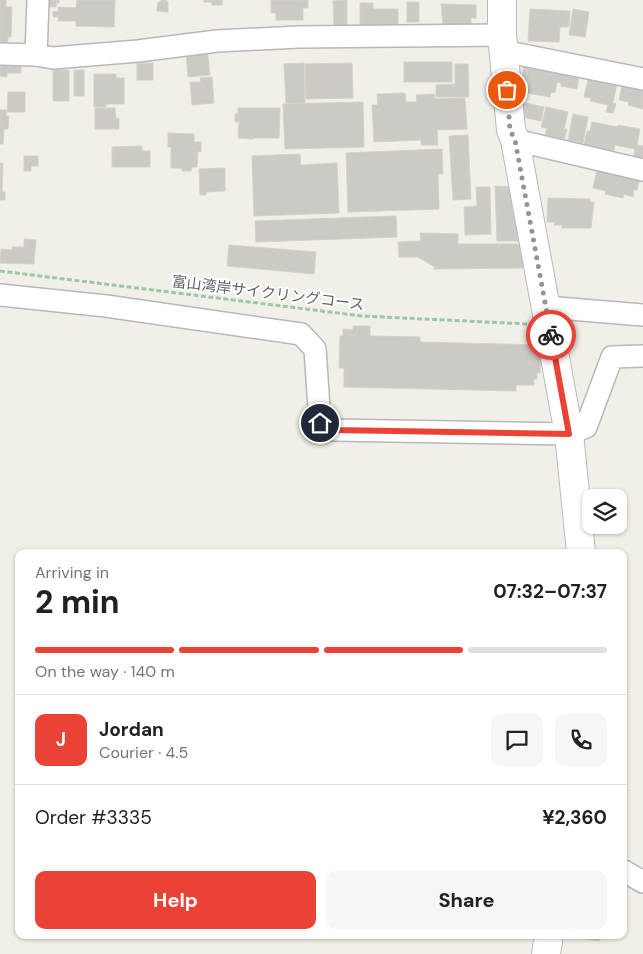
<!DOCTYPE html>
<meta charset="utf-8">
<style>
body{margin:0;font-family:"DM Sans","Noto Sans JP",sans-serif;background:#f6f6f6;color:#202124;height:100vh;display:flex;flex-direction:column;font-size:19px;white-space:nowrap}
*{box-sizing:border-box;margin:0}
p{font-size:16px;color:#757577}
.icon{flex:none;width:28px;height:28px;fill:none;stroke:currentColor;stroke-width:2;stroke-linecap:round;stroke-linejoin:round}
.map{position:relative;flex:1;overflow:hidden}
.sheet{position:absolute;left:15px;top:549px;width:612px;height:390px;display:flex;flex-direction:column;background:#fff;border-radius:10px;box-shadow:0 1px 4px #0004}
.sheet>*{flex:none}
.controls{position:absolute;left:582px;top:489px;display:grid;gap:10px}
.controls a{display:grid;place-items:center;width:45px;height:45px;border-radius:10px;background:#fff;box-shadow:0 1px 4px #0004;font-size:25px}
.pin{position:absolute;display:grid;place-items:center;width:42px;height:42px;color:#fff;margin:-21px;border:2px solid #fff;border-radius:50%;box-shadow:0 1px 5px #0007}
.courier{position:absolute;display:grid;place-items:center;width:50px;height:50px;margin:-25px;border:4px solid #ea4335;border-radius:50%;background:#fff;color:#222;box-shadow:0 1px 6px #0007}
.head em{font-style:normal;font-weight:700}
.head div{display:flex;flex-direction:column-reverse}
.head{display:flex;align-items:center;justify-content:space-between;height:85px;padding:0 20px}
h1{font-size:32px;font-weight:700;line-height:38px}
.bar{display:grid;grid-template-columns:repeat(4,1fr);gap:8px 5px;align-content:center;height:60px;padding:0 20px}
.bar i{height:6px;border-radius:4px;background:#e0e0e0}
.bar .active{background:#ea4335}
.bar p{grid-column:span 4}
.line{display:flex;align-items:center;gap:12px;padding:0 20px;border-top:1px solid #e0e0e0}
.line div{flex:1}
.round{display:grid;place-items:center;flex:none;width:52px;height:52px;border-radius:10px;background:#f6f6f6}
.action{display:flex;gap:10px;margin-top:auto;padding:10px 20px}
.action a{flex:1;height:58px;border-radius:10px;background:#ea4335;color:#fff;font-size:20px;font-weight:700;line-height:58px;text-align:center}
.action a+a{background:#f6f6f6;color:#202124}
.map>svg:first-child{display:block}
.building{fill:#cccac5;stroke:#d6d1c6}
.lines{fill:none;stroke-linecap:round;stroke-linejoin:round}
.minor-casing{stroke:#b5b8bc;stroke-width:24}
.secondary-casing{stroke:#b6babf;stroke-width:30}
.path{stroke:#9cc7a9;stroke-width:3;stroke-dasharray:5 2.5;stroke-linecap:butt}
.minor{stroke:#fff;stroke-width:21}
.secondary{stroke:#fff;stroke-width:28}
.done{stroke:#929495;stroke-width:5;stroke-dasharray:0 9}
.route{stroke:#ea4335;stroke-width:6}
.labels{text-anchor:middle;stroke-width:4;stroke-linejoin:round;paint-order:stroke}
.street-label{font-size:15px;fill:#5f6368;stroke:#fff}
</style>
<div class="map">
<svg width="643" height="954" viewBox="0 0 643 954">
<rect width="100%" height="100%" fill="#f1efe8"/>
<g class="building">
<path d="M0,0h6v7h6l-1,30h-3l-1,11 -7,-1z"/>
<path d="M43,0h16v3h-3v4h-13z"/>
<path d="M77,0h38l-1,27 -38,-1v-5h-18l1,-4h-6v-6l5,1v-5l18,1z"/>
<path d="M161,0h5v2h2v10l-11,-1 1,-9h3z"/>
<path d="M204,0h18v5h-10v-3h-8z"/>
<path d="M271,0h37v8h-5v12h-27v-7h-5z"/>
<path d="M347,0v27h-13l-1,-26z"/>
<rect x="407" y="2" width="12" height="20"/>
<path d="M360,3h13v6h25v20h-38z"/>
<path d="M441,4l35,1v13h-5v8h-28z"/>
<path d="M530,9l40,2 -1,16h-9l-1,15 -31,-1z"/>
<path d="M573,9l16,3 -4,25 -16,-2z"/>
<path d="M207,49l3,26 -22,2 -2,-25z"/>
<path d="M0,60l21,1v12h-14v4l-7,-1z"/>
<rect x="404" y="62" width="48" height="20"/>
<rect x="137" y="63" width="16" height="17"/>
<path d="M304,63l1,40h-19l-2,-39z"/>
<path d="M352,63l1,35 -47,1 -1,-35z"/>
<path d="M455,64h13l1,33h-33v-12l19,-1z"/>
<path d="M524,64l55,10 -2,15 -16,-3v-3l-4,-1 -2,11 -4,-1 -1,5 -23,-4 2,-11 -8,-1z"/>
<rect x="53" y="70" width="16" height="31"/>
<rect x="74" y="70" width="10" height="26"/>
<path d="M94,74h22v4h8v26h-18v3h-12z"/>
<path d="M212,77l2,26 -22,2 -2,-23h11l-1,-4z"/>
<path d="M594,79l23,4 -4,20 3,1 -3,9 -7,-1 2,-7 -18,-4 1,-3 -7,-1 4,-17 5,1z"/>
<path d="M633,85l10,2v22l-15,-4 1,-3 -10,-2 3,-14 10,3z"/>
<path d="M8,92h17v20h-18z"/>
<path d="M405,93l1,9h11l-1,-7 18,-1 1,5 30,-1 2,31 -30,1 1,15h-17v-5l-47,2 -2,-37h6l-1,-11z"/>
<path d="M363,102l1,45 -79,2 -2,-45z"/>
<path d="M525,103l19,4 -3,14 -19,-4z"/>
<path d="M546,107l22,5 -4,17h3l-3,11 -19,-5 2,-7 -6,-1z"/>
<path d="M95,108h20l1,10h3v11h-24z"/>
<path d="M238,108h42l-1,30h-26v1l-15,-1 1,-16h-4v-8h3z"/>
<path d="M0,110h6v6h3l-1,13h-4l-1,15h-3z"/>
<path d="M573,114l15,3 -5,26 -15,-3z"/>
<path d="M592,122l25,5 1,-2 22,4 -3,16 6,1v17l-10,-2 2,-12 -20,-4 -1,6 -30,-6 3,-14h3z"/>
<path d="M168,133l26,1v8h7v10l-3,-1 -1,16h-5l-1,4h-9v-3h-11v-21h-3z"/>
<path d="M468,135l3,64 -18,1 -4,-64z"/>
<path d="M142,146v5h8v16h-38v-20z"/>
<path d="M442,149l1,25h-5l1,35 -91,3 -2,-59z"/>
<path d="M300,154l1,11 36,-2 2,50 -85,3 -2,-60z"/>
<path d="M24,156h14v10h-7v5h-7z"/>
<path d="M0,163h3l-1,29h3v8h-5z"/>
<path d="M225,168v23l-19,1v3h-6l-1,-26z"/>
<path d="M597,169l43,8 -3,13 -3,-1 -1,8 -9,-3 -1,4 -18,-4 1,-3 -13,-3z"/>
<path d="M495,186l19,1 10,54h-27z"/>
<path d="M476,187h14l1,47 -26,1 -1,-28 13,-1z"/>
<path d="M548,198l42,1v3h4l-3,26h-29v-3h-8l1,-3h-8z"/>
<path d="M396,216l1,21 -141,5 -1,-21z"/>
<path d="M420,233l38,1v10h64l1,24 -89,1 1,-2 -17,-10h-19l-1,-15 23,-1z"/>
<path d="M24,239l12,1 -2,24 -34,-1 1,-14 11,1v-3h12z"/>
<path d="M229,245l87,7 -2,22 -87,-8z"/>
<path d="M353,326h17v10l50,1v5l121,3 -1,28h-3v6h-3v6h-18v6l-172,-4v-19h-5l1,-32h3v-7l10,1z"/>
<path d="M580,935h20l-1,6 -19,-3z"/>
</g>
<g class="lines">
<g class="minor-casing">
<g id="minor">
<path d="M503,51l140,28"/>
<path d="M0,54l36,1 17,3 85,-7 79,-10 82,-4 203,-2"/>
<path d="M36,55l2,-55"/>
<path d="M515,140l128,30"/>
<path d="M0,295l106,11 195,28 14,15 5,74 14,7 235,4 17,-7 26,-70 31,-1"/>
<path d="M546,307l97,8"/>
<path d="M624,871l19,11"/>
</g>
</g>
<g class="secondary-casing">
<g id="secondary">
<path d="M502,0v35l9,95 4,10 54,294 12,118"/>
<path d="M546,954l3,-19"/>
</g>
</g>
<path class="path" d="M0,271l362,45 166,8"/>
<use href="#minor" class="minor"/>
<use href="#secondary" class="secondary"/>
</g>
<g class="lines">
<path class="done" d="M507,90l3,40 5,10 36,195"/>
<path class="route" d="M320,423l14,7 235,4 -18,-99"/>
</g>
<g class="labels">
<g class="street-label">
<text transform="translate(268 293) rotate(7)" y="5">富山湾岸サイクリングコース</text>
</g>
</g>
</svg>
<div class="controls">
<a><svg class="icon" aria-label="layers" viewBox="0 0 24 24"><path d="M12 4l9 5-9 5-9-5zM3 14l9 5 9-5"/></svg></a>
</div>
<div class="pin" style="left:507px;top:90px;background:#ea580c"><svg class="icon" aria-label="bag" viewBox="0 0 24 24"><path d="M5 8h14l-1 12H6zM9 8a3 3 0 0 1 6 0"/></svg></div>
<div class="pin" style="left:320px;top:423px;background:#1f2937"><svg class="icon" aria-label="home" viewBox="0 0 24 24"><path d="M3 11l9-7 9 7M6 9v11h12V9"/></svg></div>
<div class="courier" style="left:551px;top:335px"><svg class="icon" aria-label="bike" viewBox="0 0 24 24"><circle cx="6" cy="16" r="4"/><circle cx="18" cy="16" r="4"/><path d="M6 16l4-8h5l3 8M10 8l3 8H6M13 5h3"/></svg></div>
<section class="sheet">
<div class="head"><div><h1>2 min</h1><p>Arriving in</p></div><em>07:32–07:37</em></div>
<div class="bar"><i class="active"></i><i class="active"></i><i class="active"></i><i></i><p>On the way · 140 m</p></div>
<div class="line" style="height:90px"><b class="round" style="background:#ea4335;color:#fff">J</b><div><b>Jordan</b><p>Courier · 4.5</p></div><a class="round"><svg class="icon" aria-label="chat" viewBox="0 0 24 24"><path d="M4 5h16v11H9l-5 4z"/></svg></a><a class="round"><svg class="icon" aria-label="phone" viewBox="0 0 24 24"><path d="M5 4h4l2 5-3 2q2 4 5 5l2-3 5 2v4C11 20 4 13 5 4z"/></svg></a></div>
<div class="line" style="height:65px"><div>Order #3335</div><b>¥2,360</b></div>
<div class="action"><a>Help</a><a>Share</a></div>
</section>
</div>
